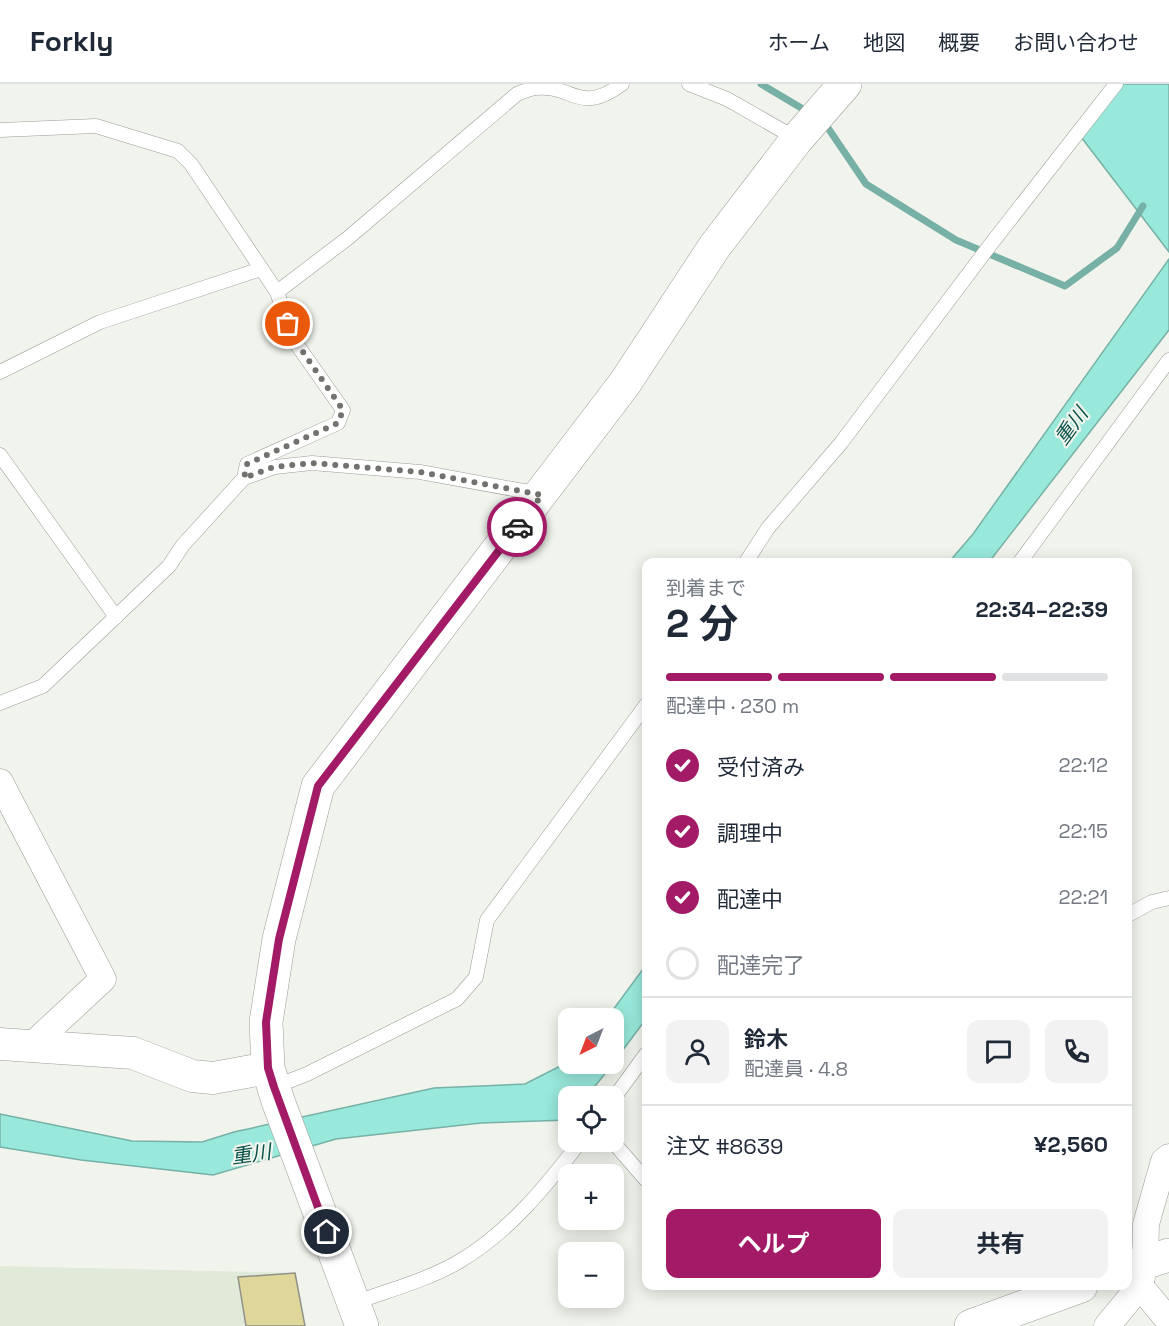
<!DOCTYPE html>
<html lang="ja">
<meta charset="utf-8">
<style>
body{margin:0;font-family:"Space Grotesk","Noto Sans JP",sans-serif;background:#f2f2f3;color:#1f2937;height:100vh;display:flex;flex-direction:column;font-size:22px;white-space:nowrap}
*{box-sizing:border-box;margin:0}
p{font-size:20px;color:#747a83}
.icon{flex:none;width:33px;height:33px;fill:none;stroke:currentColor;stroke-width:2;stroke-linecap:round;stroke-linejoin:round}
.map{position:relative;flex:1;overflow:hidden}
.sheet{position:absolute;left:642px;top:474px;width:490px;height:732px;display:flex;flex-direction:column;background:#fff;border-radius:12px;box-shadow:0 3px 15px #0003}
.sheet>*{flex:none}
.needle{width:39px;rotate:222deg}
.fabs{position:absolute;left:558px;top:924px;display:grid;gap:12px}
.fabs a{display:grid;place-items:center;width:66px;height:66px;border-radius:12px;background:#fff;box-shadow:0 3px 15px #0003;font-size:30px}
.pin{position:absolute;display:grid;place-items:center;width:51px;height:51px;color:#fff;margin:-26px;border:3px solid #fff;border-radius:50%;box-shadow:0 2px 6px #0007}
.courier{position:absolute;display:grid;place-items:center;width:60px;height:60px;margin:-30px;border:4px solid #a31b66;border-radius:50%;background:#fff;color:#222;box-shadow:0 2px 8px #0007}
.overview em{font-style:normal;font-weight:700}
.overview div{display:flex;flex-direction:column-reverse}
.overview{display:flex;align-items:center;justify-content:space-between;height:102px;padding:0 24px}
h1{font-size:39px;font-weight:700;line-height:45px}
.bar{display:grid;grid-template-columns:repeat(4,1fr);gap:9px 6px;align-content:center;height:72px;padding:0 24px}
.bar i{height:8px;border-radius:4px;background:#e0e1e3}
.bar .current{background:#a31b66}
.bar p{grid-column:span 4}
.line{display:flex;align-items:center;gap:15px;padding:0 24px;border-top:2px solid #e0e1e3}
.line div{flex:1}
.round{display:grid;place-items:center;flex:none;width:63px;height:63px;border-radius:12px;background:#f2f2f3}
ol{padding:0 24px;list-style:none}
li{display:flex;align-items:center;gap:18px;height:66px}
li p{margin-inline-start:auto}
li .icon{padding:6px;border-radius:50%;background:#a31b66;color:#fff;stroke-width:4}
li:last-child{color:#747a83}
li i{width:33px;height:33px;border:3px solid #e0e1e3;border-radius:50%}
.primary-button{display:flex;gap:12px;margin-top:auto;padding:12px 24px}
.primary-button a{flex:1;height:69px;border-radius:12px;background:#a31b66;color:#fff;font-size:24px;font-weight:700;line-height:69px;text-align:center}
.primary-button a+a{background:#f2f2f3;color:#1f2937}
header{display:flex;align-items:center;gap:36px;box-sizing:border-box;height:84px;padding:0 30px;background:#fff;border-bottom:2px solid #e0e1e3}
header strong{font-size:28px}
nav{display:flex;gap:33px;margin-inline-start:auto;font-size:21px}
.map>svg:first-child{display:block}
.built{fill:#e1e9d9}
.water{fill:#98e8db;stroke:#77b0a6;stroke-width:1.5}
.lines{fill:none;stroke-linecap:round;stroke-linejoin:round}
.stream{stroke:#77b0a6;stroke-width:7}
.building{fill:#dfd799;stroke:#919088;stroke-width:1.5}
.service-casing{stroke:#9a9e96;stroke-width:15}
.minor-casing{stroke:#9a9e96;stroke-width:27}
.tertiary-casing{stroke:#9a9e96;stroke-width:33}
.primary-casing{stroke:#9a9e96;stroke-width:34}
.trunk-casing{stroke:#9a9e96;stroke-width:34}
.service{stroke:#fff;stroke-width:14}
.minor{stroke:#fff;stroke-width:26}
.tertiary{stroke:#fff;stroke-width:32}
.primary{stroke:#fff;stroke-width:33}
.trunk{stroke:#fff;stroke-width:33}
.done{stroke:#70736e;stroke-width:6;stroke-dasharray:0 10.8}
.route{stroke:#a31b66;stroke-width:8}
.labels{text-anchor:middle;stroke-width:4.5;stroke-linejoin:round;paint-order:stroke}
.water-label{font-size:20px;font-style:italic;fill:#095149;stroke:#f0f4ec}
</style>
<header>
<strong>Forkly</strong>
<nav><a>ホーム</a><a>地図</a><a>概要</a><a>お問い合わせ</a></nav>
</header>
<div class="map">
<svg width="1169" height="1242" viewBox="0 0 1169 1242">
<rect width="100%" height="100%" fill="#f0f4ec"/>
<path class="built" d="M0,1182l295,7 10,53h-305z"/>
<g class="water">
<path d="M1119,0h50v168l-91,-119z"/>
<path d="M1169,175v71l-180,232h-40l24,-28z"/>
<path d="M646,881v54l-32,43v-44h-7z"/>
<path d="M568,978l45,2 -26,32h-19v24l-87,3 -145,16 -123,36 -132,-15 -81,-13v-33l132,27 70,1 32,-10 200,-44 91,-4z"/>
</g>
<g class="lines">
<g class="stream">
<path d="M761,0l47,28"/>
<path d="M821,38l7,6 38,56 90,56 109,46 52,-38 26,-42"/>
</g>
</g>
<path class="building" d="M295,1189l10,53h-59l-8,-49z"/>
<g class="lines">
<g class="service-casing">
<g id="service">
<path d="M689,0l38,15 70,40"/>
<path d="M0,46l96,-4 82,25 13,13 86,128 71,-54 169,-144c5,-2 12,-5 18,-6 38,-4 44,28 87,-4"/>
<path d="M0,288l100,-50 161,-53"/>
<path d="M0,371l116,162"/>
<path d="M244,394l31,-11 37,-4 108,9 120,22"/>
<path d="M746,478l22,-34 73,-85 150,-199 125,-160"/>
<path d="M1020,478l149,-202"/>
<path d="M0,619l43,-17 126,-120 14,-21 61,-67 3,-14 91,-41 5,-13 -50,-71 -16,-47"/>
<path d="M1128,831l24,-13 17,-4"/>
<path d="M274,1003l33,-13 150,-75 19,-22 11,-57 159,-215"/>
<path d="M614,1014l32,-44"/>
<path d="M613,1058l33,38"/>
<path d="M354,1219c35,-13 74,-23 106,-42 50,-30 86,-75 120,-119"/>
</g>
</g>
<g class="minor-casing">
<g id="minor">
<path d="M0,698l103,197 -72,67"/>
<path d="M1140,1202l29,35"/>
<path d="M1107,1242l33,-40 5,-24 1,-38 18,-63 5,-4"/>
</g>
</g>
<g class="tertiary-casing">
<path id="tertiary" d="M0,960l133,9 59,23 21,2 55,-10"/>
</g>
<g class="primary-casing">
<path id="primary" d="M362,1242l-84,-225 -10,-33 -2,-46 13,-83 39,-153 307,-403 90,-137 82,-107 48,-55"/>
</g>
<g class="trunk-casing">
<g id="trunk">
<path d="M1128,1184l41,-13"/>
<path d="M971,1242l110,-40"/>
</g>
</g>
<use href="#service" class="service"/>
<use href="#minor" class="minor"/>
<use href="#tertiary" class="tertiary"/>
<use href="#primary" class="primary"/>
<use href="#trunk" class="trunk"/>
</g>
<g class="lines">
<path class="done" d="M288,240l6,15 49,71 -5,13 -91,41 -3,14 30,-11 38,-4 108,9 122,23 -25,32"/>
<path class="route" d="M327,1148l-53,-145 -6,-19 -2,-46 13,-83 39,-153 199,-259"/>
</g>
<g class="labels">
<g class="water-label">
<text transform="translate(1071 342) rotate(-54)" y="7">重川</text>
<text transform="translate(251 1070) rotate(-8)" y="7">重川</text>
</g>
</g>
</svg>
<div class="fabs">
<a><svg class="needle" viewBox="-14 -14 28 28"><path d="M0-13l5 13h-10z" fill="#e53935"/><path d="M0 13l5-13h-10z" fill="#747a83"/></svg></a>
<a><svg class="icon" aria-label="locate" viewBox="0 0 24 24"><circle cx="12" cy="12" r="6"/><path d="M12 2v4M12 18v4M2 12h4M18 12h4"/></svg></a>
<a>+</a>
<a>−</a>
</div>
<div class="pin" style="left:288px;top:240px;background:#ea580c"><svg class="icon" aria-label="bag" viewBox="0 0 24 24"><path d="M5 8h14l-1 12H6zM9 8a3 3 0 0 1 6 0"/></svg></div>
<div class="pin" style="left:327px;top:1148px;background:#1f2937"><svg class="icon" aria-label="home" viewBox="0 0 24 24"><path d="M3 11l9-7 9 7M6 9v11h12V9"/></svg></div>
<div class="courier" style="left:517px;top:443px"><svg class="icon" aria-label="car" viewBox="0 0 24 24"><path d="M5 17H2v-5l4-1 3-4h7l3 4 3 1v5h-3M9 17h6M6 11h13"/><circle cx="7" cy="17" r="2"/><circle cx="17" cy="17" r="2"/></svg></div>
<section class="sheet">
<div class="overview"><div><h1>2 分</h1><p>到着まで</p></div><em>22:34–22:39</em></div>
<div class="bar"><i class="current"></i><i class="current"></i><i class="current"></i><i></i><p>配達中 · 230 m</p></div>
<ol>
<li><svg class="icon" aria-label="check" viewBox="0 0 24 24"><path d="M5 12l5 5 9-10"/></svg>受付済み<p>22:12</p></li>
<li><svg class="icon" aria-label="check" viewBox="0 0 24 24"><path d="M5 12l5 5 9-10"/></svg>調理中<p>22:15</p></li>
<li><svg class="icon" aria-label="check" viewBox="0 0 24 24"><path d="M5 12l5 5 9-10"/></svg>配達中<p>22:21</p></li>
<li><i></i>配達完了</li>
</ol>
<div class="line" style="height:108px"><a class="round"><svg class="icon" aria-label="person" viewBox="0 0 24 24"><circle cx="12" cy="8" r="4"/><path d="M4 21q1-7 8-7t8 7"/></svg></a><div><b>鈴木</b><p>配達員 · 4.8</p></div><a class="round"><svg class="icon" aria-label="chat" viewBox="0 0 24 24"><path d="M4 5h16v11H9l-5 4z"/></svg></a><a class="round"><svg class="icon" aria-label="phone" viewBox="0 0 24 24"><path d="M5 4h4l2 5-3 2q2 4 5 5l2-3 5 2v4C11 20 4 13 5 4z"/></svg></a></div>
<div class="line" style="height:78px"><div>注文 #8639</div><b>¥2,560</b></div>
<div class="primary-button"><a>ヘルプ</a><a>共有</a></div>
</section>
</div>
